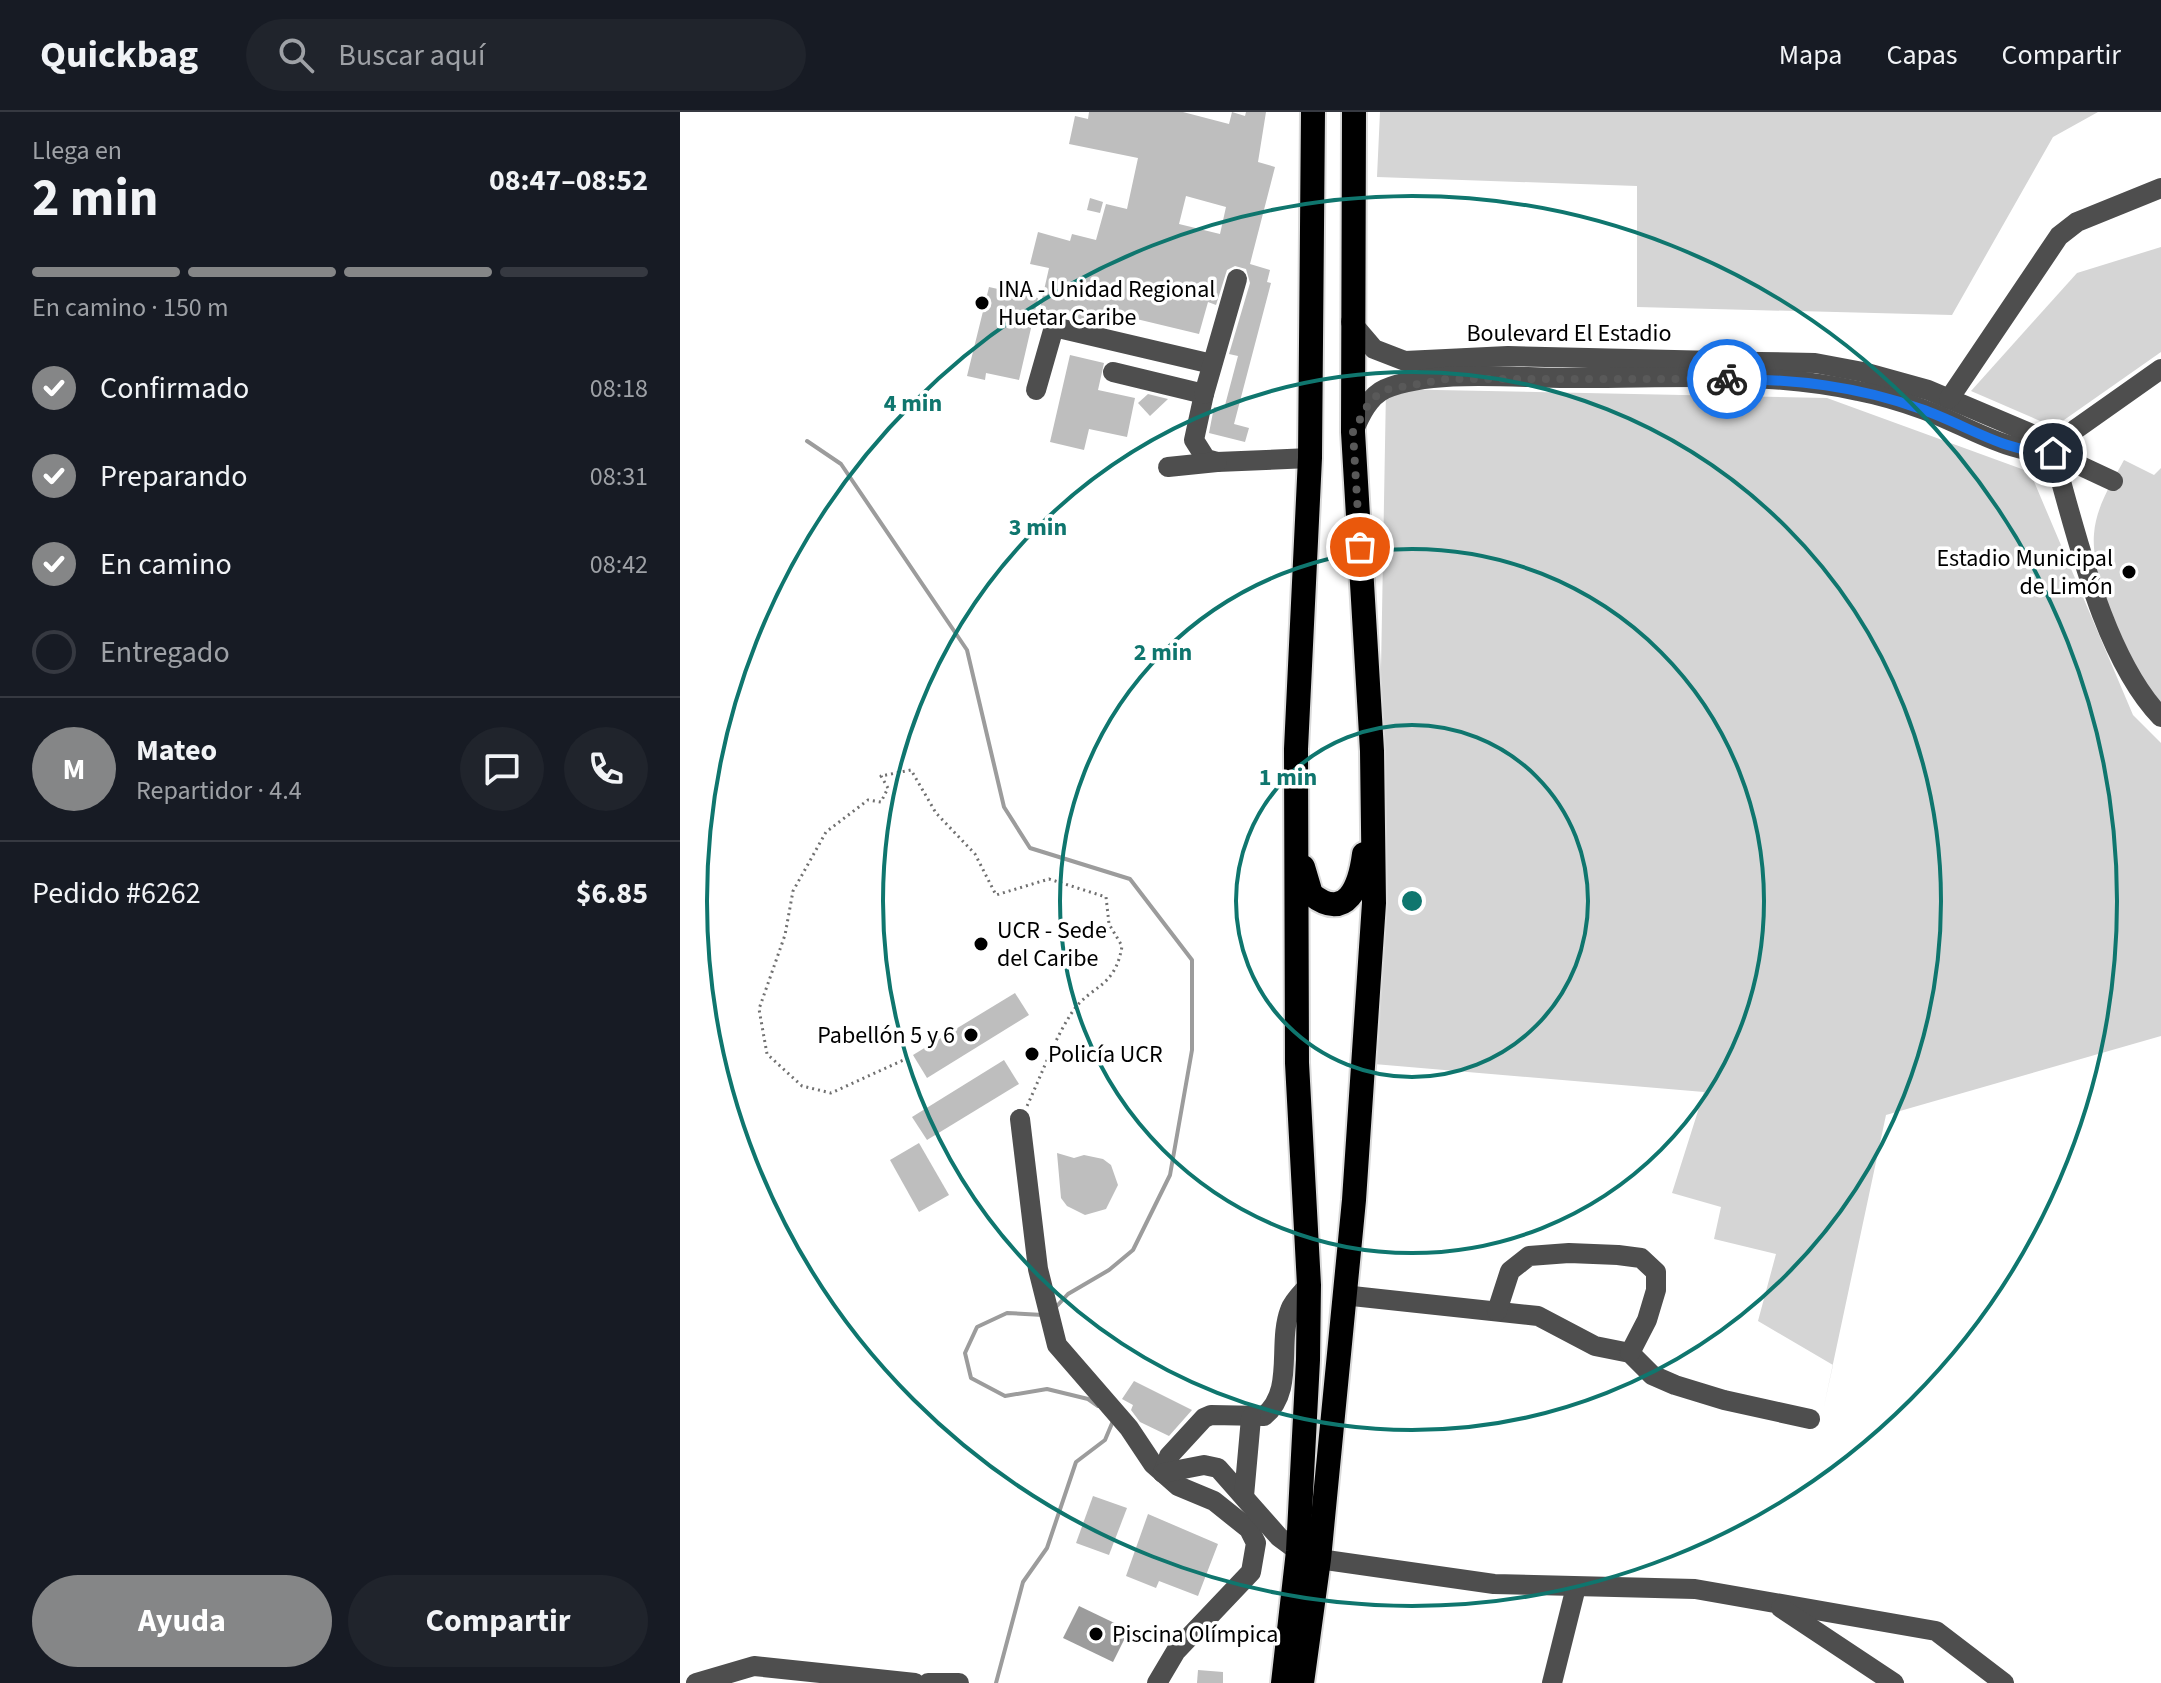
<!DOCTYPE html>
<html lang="es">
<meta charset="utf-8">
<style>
body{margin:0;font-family:"Source Sans 3",sans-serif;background:#20242c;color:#f1f3f6;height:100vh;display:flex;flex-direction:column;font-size:30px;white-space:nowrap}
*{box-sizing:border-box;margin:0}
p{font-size:26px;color:#9ea1a6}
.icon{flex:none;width:44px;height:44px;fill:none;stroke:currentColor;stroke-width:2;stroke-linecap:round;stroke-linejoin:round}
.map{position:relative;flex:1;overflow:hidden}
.details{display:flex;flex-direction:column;background:#171b24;width:680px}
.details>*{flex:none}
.pin{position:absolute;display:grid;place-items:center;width:68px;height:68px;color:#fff;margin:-34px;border:4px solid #fff;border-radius:50%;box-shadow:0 2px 8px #0007}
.courier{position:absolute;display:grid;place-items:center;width:80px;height:80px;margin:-40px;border:6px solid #1a73e8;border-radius:50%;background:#fff;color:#222;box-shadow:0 2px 10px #0007}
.headline em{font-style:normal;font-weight:700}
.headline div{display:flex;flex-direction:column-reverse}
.headline{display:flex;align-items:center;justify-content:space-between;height:136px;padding:0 32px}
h1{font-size:52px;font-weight:700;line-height:60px}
.bar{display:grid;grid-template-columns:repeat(4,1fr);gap:12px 8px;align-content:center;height:96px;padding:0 32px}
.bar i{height:10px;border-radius:6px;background:#363941}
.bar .active{background:#858687}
.bar p{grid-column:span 4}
.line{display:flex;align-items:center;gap:20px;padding:0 32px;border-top:2px solid #363941}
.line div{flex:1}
.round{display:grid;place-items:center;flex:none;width:84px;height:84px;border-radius:42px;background:#20242c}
ol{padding:0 32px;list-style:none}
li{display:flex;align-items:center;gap:24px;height:88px}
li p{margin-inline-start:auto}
li .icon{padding:8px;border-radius:50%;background:#858687;color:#fff;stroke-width:4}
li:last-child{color:#9ea1a6}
li i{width:44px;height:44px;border:4px solid #363941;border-radius:50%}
.primary-button{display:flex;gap:16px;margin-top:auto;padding:16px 32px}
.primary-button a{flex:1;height:92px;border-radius:48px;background:#858687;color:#fff;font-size:32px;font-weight:700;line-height:92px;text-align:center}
.primary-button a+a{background:#20242c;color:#f1f3f6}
header{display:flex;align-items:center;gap:48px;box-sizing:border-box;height:112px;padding:0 40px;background:#171b24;border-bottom:2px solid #363941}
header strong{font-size:38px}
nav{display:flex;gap:44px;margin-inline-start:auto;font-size:28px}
.search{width:560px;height:72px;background:#20242c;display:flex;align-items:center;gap:20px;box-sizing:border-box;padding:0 28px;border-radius:44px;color:#9ea1a6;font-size:30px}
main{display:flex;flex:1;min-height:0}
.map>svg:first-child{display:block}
.green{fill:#d5d5d5}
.water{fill:#9c9c9c}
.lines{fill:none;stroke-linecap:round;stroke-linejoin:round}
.stream{stroke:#9c9c9c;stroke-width:4}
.building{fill:#bebebe;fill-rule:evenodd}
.highway-casing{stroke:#dbdbdb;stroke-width:28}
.path{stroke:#707070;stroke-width:3;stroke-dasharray:2 4;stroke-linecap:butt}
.minor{stroke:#4e4e4e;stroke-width:20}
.highway{stroke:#000;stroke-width:24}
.done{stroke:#595959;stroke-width:8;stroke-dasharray:0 14.4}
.route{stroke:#1a73e8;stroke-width:10}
.ring{fill:none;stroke:#0f766e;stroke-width:4}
.poi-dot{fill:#000;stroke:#fff;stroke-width:3}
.labels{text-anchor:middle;stroke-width:7;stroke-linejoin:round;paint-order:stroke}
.poi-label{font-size:24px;fill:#000;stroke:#fff;text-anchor:start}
.street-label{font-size:24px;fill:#000;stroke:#fff}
.centre{fill:#0f766e;stroke:#fff;stroke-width:4}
.ring-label{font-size:24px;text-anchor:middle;font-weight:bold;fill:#0f766e;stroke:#fff;stroke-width:7;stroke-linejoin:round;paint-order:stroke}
</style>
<header>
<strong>Quickbag</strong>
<div class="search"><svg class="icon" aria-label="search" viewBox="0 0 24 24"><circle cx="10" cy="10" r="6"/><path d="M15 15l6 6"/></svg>Buscar aquí</div>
<nav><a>Mapa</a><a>Capas</a><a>Compartir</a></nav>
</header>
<main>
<section class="details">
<div class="headline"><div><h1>2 min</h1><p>Llega en</p></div><em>08:47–08:52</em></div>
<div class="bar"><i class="active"></i><i class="active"></i><i class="active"></i><i></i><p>En camino · 150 m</p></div>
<ol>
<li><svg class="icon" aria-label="check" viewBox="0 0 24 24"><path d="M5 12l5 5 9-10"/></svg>Confirmado<p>08:18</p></li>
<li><svg class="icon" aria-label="check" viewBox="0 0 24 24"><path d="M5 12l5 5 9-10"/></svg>Preparando<p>08:31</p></li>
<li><svg class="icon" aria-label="check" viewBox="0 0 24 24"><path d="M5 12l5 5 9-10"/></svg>En camino<p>08:42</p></li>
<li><i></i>Entregado</li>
</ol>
<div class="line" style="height:144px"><b class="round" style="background:#858687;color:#fff">M</b><div><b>Mateo</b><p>Repartidor · 4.4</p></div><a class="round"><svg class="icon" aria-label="chat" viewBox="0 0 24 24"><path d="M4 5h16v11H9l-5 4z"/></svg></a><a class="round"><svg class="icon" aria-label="phone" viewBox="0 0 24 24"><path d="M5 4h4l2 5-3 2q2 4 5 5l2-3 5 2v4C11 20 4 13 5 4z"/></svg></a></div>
<div class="line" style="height:104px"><div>Pedido #6262</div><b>$6.85</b></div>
<div class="primary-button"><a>Ayuda</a><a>Compartir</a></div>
</section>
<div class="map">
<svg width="1481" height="1571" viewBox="0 0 1481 1571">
<rect width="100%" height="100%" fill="#fff"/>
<g class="green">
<path d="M700,0h718l-45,25 -101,178 -315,-8v-121l-260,-9z"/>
<path d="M1481,135v105l-107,75 -83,-36 106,-118z"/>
<path d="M706,277l441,9 203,74 103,243 28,28v293l-275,79 -62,291 9,-41 -75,-44 18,-67 -62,-15 7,-32 -49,-14 32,-101 -330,-28z"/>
<path d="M1444,348l30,15 7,-7v236c-30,-34 -71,-124 -67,-170 2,-27 17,-50 30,-74z"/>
</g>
<path class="water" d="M399,1494l50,24 -16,32 -50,-24z"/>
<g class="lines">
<g class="stream">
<path d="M127,329l34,23 126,186 37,157 26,41 100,31 62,81v90l-22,125 -37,75 -24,20 -41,24 -12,13"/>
<path d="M363,1203l-36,-2 -30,14 -12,26 6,25 34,18 42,-7 41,10 10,7"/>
<path d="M316,1571l27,-101 24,-34 29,-86 29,-22 8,-19"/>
</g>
</g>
<g class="building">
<path d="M409,0h94l46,12 3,-12 13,4 1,-4h20l-8,50 17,5 -25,97 20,6 -3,12 4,1 -37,141 15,4 -4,14 -36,-9 5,-26 10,2 14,-53 -9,-2 21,-71 -4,-14 -11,-3 -8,4 -11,35 -8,-3 -9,32 -75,-18 -2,8 -22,-5 -1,5 -59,-16 9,-40 -19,-4 8,-32 32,9 2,-7 24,6 10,-36 21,5 11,-51 -69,-14 6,-28 13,3zM506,84l40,11 -6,27 -41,-10z"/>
<path d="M410,86l13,4 -3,11 -13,-3z"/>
<path d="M309,175l49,11 -19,82 -33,-7 -1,7 -18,-4z"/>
<path d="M390,243l34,8 -6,27 37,8 -8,39 -38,-8 -5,21 -34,-8z"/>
<path d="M468,282l20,5 -18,17 -12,-13z"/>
<path d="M335,881l14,22 -102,63 -14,-23z"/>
<path d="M324,948l15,24 -92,56 -15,-23z"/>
<path d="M239,1031l30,52 -30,17 -29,-52z"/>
<path d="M377,1041l17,5 10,-3 19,4 8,6 7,20 -12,24 -21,6 -18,-9 -6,-8z"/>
<path d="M454,1269l58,29 -23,26 -29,-14 -9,-12 2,-5 -11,-6z"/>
<path d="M413,1384l34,12 -18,47 -33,-12z"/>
<path d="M468,1402l70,30 -20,52 -39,-15 -3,7 -30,-12z"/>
<path d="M518,1558l25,2v11h-26z"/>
</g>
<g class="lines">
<g class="highway-casing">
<g id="highway">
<path d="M623,755l8,27c36,29 49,-9 53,-40"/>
<path d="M603,1571l15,-132 10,-191 1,-75 -12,-222 -1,-314 14,-291 3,-346"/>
<path d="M622,1571l17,-124 35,-359 20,-297 -2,-152 -19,-319 1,-320"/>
</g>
</g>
<path class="path" d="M228,946l-77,35 -29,-7 -35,-32 -8,-45 26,-74 8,-44 33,-59 42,-32 13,2 7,-14 -7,-12 30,-6 25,43 39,41 21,41 53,-16 57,18 3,27 13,22c-7,44 -32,38 -51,68 -18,28 -30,62 -44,92"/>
<g class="minor">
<path d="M671,210l23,27 31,12 103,-5 252,6 55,1 48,9 65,18 104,44 21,19 60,28"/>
<path d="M433,260l91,22 -10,46 12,19 11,3 93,-4"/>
<path d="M356,278l18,-63 158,37"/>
<path d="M524,282l33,-115"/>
<path d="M1269,287l110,-163 18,-14 84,-34"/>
<path d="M673,320c7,-16 16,-36 32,-43 49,-20 129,-11 182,-11 96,1 197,-8 291,13 21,4 44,11 64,18 44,16 84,44 131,44"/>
<path d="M1373,341c23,79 50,204 108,264"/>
<path d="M1373,341l23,-24 85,-60"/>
<path d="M488,355l49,-5"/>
<path d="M340,1007l18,150 19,76 72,83 24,36 25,22 36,15 35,28 7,14 -5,29 -75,79 -19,32"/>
<path d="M663,1183l195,21 57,30 35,7 22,22 23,10 49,15 86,19"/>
<path d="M817,1199l13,-40 19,-15 40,-3 49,2 23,3 15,14v18l-9,30 -17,33"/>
<path d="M483,1361l6,-17 35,-38 7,-3 53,1c31,-25 13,-72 26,-106 3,-9 12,-17 19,-25"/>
<path d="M483,1361l41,-8 14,3 61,69 19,14"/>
<path d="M564,1384l7,-78"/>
<path d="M639,1447l175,25 201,5 241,42 68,52"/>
<path d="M1101,1496l113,75"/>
<path d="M16,1571l58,-17 161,17"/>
<path d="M248,1571h31"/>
<path d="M872,1571l24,-96"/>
</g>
<use href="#highway" class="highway"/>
</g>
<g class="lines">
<path class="done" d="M680,435l-7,-115 17,-31 14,-11 62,-11h281"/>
<path class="route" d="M1047,267c68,0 130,7 194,30 44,15 84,44 132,44"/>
</g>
<g class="ring">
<circle cx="732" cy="789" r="176"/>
<circle cx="732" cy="789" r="352"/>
<circle cx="732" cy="789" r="529"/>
<circle cx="732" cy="789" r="705"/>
</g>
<g class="poi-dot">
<circle cx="302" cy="191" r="8"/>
<circle cx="1449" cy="460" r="8"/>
<circle cx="301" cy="832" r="8"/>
<circle cx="291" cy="923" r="8"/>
<circle cx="352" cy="942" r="8"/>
<circle cx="416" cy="1522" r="8"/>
</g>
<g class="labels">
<g class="poi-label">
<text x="318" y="185">INA - Unidad Regional<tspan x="318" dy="28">Huetar Caribe</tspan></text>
<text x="1433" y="454" text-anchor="end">Estadio Municipal<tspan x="1433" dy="28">de Limón</tspan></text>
<text x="317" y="826">UCR - Sede<tspan x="317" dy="28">del Caribe</tspan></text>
<text x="275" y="931" text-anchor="end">Pabellón 5 y 6</text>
<text x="368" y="950">Policía UCR</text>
<text x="432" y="1530">Piscina Olímpica</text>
</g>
<g class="street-label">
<text x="889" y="229">Boulevard El Estadio</text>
</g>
</g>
<circle cx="732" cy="789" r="12" class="centre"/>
<g class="ring-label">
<text x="233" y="299">4 min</text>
<text x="358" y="423">3 min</text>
<text x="483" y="548">2 min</text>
<text x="608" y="673">1 min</text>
</g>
</svg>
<div class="pin" style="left:680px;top:435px;background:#ea580c"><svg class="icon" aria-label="bag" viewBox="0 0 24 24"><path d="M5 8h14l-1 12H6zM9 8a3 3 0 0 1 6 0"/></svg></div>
<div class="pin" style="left:1373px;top:341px;background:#1f2937"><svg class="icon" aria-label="home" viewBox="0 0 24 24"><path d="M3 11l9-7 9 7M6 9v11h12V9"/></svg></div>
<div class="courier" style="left:1047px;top:267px"><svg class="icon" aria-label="bike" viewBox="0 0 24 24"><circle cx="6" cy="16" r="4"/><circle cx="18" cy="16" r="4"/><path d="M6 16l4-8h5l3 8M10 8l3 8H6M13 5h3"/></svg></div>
</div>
</main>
